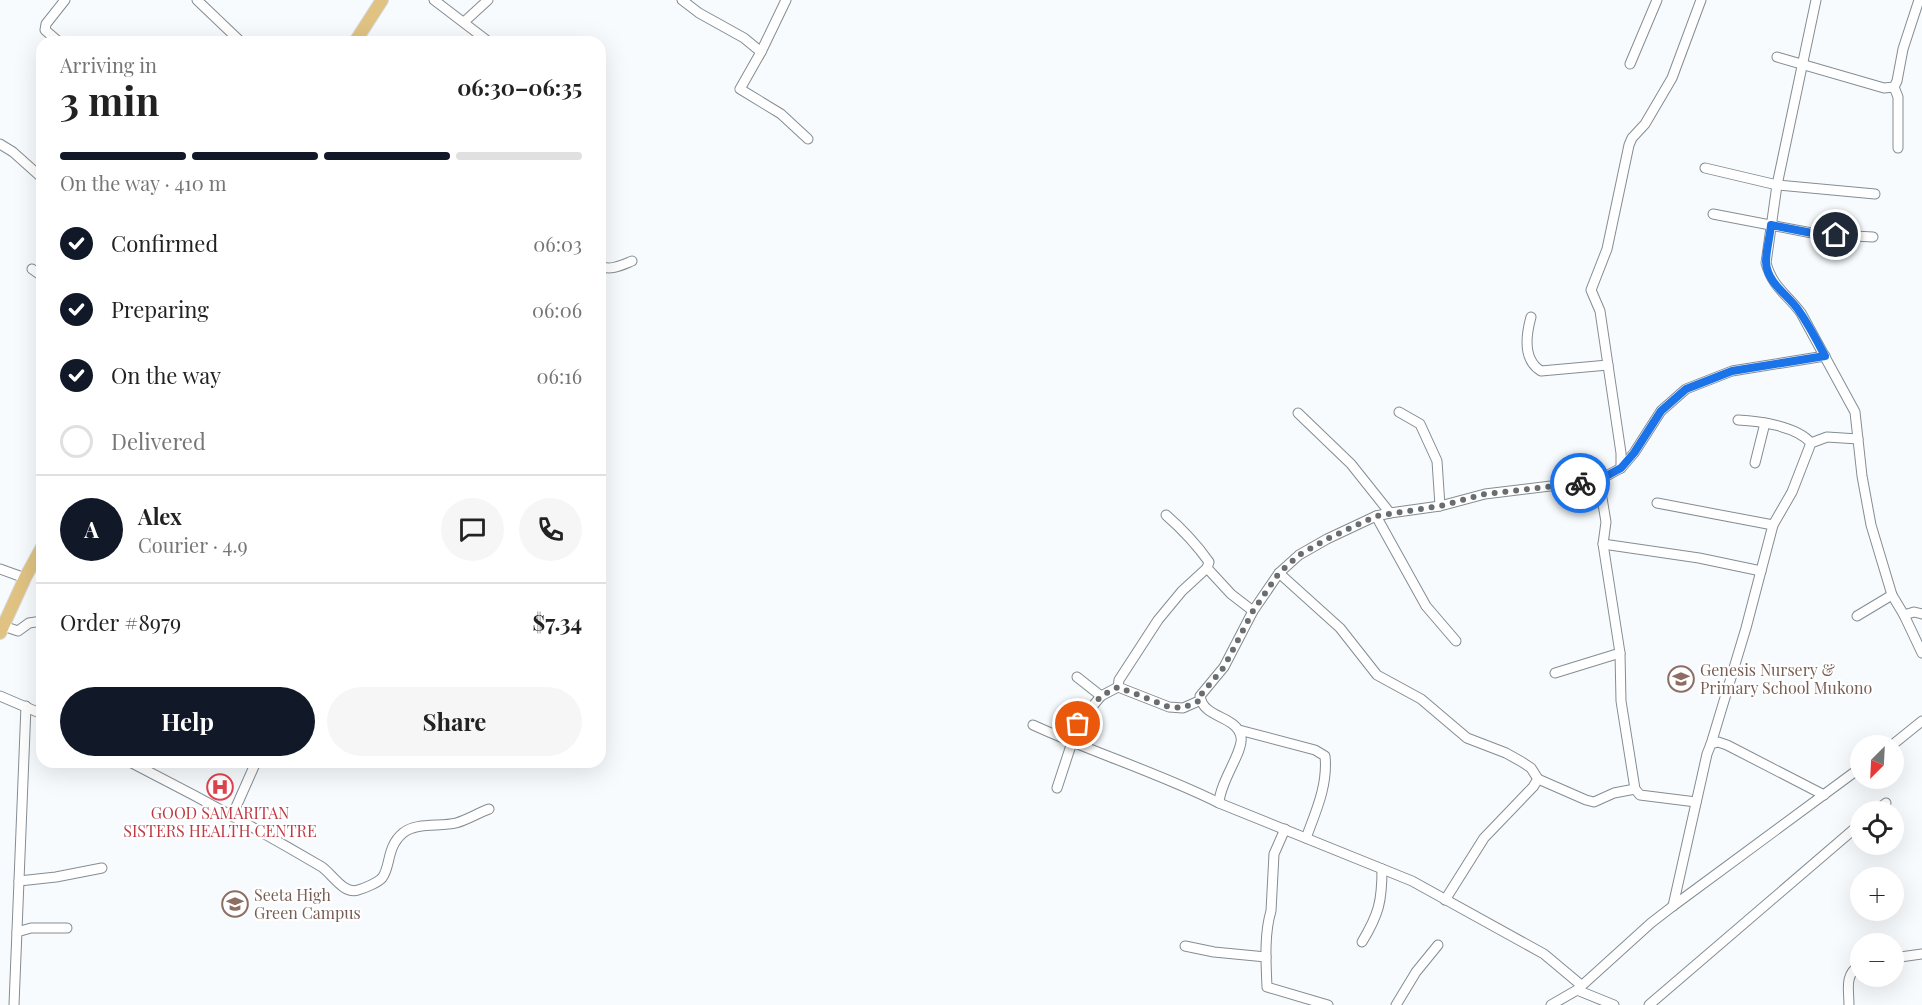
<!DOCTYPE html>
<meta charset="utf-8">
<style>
body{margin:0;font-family:"Playfair Display",serif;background:#f6f6f6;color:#222;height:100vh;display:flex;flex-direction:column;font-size:22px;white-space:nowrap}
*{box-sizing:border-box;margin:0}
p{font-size:20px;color:#767676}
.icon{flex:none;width:33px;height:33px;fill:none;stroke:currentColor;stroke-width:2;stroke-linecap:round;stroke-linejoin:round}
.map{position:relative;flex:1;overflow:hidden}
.sheet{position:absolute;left:36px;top:36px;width:570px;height:732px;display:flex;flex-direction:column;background:#fff;border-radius:18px;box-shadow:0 6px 24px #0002}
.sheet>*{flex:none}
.needle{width:39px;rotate:204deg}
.controls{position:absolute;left:1850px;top:735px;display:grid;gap:12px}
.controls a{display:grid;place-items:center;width:54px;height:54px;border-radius:50%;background:#fff;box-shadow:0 6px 24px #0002;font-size:30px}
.pin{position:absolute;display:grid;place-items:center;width:51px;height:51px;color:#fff;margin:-26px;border:3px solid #fff;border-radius:50%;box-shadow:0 2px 6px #0007}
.courier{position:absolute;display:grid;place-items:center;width:60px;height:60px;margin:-30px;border:4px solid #1a73e8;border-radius:50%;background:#fff;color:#222;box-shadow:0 2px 8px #0007}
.headline em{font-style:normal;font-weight:700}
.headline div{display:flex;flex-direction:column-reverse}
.headline{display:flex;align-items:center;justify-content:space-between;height:102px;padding:0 24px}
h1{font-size:39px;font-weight:700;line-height:45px}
.bar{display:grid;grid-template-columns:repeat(4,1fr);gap:9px 6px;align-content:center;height:72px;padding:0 24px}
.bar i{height:8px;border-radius:4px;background:#e0e0e0}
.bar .active{background:#111827}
.bar p{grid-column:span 4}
.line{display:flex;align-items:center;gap:15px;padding:0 24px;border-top:2px solid #e0e0e0}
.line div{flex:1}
.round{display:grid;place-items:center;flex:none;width:63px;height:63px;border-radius:32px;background:#f6f6f6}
ol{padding:0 24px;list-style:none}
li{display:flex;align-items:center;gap:18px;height:66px}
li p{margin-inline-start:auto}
li .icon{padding:6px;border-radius:50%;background:#111827;color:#fff;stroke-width:4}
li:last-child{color:#767676}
li i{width:33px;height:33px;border:3px solid #e0e0e0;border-radius:50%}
.primary-button{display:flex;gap:12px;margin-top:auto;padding:12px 24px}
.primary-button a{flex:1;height:69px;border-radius:36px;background:#111827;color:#fff;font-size:24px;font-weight:700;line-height:69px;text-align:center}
.primary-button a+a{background:#f6f6f6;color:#222}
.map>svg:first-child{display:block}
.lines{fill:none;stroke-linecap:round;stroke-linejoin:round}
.minor-casing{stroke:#848d93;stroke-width:11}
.major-casing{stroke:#d6d7d8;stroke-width:14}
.minor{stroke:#fff;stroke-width:9}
.major{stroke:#e0c382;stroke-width:12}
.done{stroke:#6a6d70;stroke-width:6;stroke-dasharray:0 10.8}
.route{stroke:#1a73e8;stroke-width:8}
.labels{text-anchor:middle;stroke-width:4.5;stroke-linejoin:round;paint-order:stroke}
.education-label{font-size:16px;fill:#785e54;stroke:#fff;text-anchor:start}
.health-label{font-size:16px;fill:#be3a42;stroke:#fff}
</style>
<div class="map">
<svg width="1922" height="1005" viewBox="0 0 1922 1005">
<rect width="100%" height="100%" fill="#f7fbfe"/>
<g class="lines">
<g class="minor-casing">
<g id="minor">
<path d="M197,0l44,42"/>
<path d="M434,0l55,42"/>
<path d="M682,0l17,13 45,25 17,14"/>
<path d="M786,0l-25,52 -21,37 41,25 27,25"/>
<path d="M1816,0l-39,185 -11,78c7,25 21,31 35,50l54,99 7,64 9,49 21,70 12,20 18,38"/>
<path d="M464,22l24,-22"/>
<path d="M59,42l-14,-12 1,-6 19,-24"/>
<path d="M1777,57l107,31 10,-1 3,-6 6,-32 16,-49"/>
<path d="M1630,64l27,-64"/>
<path d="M1894,87l4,10v51"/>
<path d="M0,144l13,8 29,26"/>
<path d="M1705,168l72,17 98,9"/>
<path d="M1713,214l104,20 56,3"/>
<path d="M600,266c10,5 22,-1 32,-5"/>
<path d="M32,269l10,7"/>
<path d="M1531,317c-5,18 -8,43 10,54l67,-6"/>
<path d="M1399,412l21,12 17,37 3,45"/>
<path d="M1298,413l53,51 39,49"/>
<path d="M1738,420c21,1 59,6 73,23"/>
<path d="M1755,463l10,-40"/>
<path d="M1621,468v-15l-21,-142 -9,-21 16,-41 22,-104 3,-7 13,-14 27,-46 29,-78"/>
<path d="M1599,480l7,42 -3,22 17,109 1,48 14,88 5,6 56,7"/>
<path d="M1657,503l116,22"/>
<path d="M1166,515c16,14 31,30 43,47l-2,6 24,26 22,17"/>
<path d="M1376,516l50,90 30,35"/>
<path d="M1603,544l96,14 62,13"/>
<path d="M0,569l25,9"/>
<path d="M1279,573l61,55 37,47 44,24 46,39 39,15 16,9 9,6 7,11"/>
<path d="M1904,615l10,-3 8,2"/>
<path d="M1857,616l35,-21"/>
<path d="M3,626l15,5 11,-8 13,-2"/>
<path d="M1555,673l65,-20"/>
<path d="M1077,677l24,19"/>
<path d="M1118,687l51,20 14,1 18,-8"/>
<path d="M0,696l42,18"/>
<path d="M1033,725c61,28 126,48 186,78l193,78 132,73 37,31"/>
<path d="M1239,730l76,20 10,6c3,29 -9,55 -19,82"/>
<path d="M1711,744l35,-116 27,-103 19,-33 19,-49 16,-6 31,2"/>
<path d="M1891,746l31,-25"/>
<path d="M130,762c65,33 129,68 192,105 10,7 22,28 36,23 7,-2 19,-7 24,-12 9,-11 4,-31 21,-45 13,-11 37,-6 53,-10 11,-3 22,-10 33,-14"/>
<path d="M1057,788l21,-64 23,-28 17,-9 1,-7 39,-60 24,-29 25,-23"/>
<path d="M1219,803c1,-22 25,-52 22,-66 -4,-22 -38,-18 -41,-41l24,-29 29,-56 26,-38 20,-18 28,-16 49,-23 14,-3 50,-7 45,-12 114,-14 22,-12 13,-15 27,-42 25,-22 46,-18 93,-15"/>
<path d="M1875,812l11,-9"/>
<path d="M232,816l24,-54"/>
<path d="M1285,829l-11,25 -3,57c-7,23 -5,52 -4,76l61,18"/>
<path d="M19,881l37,-4 46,-9"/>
<path d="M1445,900l39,-62 49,-51 5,-8 48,21 8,2 20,-9 21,-4"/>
<path d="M1673,906l34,-152 4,-10 7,-2 9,3 97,50"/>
<path d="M17,932l14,-4h36"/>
<path d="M1362,942c17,-28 20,-41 20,-73"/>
<path d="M1185,946l29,6 52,5"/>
<path d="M1893,958l29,-4"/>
<path d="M1577,990l37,15"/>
<path d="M14,1005l12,-299"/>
<path d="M1396,1005l20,-33 22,-27"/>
<path d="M1551,1005l26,-15 74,-67 22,-17 187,-138"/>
<path d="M1649,1005l211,-181"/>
<path d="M1849,1005c0,-16 -5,-30 11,-40"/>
</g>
</g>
<g class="major-casing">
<g id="major">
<path d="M355,42l27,-42"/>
<path d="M0,633l25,-55 17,-31"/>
</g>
</g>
<use href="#minor" class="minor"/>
<use href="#major" class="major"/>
</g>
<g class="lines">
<path class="done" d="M1078,724l23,-28 17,-9 51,20 14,1 18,-8 -1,-4 24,-29 29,-56 26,-38 20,-18 28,-16 49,-23 64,-10 45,-12 95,-11"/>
<path class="route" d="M1580,483l19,-3 22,-12 13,-15 27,-42 25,-22 46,-18 93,-15c-8,-15 -16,-31 -26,-45 -10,-16 -32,-27 -33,-49 0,-12 4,-25 5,-37l46,9 19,1"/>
</g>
<defs>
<g id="school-ring" transform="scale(1.35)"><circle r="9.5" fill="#fff" stroke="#8d6e63" stroke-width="1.5"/><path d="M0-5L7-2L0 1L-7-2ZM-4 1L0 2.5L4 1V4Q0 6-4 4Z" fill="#8d6e63"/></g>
<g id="hospital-ring" transform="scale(1.35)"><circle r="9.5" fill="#fff" stroke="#e0444e" stroke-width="1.5"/><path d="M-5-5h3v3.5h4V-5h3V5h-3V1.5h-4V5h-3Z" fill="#e0444e"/></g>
</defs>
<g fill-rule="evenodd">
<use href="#school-ring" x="1681" y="679"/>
<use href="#hospital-ring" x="220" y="787"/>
<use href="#school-ring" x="235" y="904"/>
</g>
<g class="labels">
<g class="education-label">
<text x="1700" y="676">Genesis Nursery &amp;<tspan x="1700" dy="18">Primary School Mukono</tspan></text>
<text x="254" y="901">Seeta High<tspan x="254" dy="18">Green Campus</tspan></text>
</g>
<g class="health-label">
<text x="220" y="819">GOOD SAMARITAN<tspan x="220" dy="18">SISTERS HEALTH CENTRE</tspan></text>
</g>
</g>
</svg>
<div class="controls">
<a><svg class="needle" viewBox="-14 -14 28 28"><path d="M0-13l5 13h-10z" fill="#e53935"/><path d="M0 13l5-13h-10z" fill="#767676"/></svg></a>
<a><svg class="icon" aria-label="locate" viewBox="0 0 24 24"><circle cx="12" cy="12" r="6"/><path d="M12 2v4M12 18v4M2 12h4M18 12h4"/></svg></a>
<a>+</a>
<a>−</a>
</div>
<div class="pin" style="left:1078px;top:724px;background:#ea580c"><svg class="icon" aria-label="bag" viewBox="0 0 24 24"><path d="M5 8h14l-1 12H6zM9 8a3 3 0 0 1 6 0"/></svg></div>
<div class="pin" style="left:1836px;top:235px;background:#1f2937"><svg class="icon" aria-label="home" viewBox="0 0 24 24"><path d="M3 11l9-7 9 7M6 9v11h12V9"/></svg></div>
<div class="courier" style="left:1580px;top:483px"><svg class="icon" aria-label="bike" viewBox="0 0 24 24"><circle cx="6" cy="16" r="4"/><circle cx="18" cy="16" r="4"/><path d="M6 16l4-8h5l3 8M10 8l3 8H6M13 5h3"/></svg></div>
<section class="sheet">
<div class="headline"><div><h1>3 min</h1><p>Arriving in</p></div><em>06:30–06:35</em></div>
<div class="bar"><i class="active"></i><i class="active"></i><i class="active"></i><i></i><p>On the way · 410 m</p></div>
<ol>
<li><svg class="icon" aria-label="check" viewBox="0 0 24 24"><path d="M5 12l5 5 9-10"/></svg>Confirmed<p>06:03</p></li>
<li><svg class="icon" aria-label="check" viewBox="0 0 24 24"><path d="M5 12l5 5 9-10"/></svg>Preparing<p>06:06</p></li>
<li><svg class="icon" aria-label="check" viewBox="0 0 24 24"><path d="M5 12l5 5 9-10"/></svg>On the way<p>06:16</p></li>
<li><i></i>Delivered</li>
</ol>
<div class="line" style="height:108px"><b class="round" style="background:#111827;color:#fff">A</b><div><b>Alex</b><p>Courier · 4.9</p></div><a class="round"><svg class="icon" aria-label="chat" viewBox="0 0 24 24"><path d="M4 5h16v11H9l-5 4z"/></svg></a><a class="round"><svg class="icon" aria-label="phone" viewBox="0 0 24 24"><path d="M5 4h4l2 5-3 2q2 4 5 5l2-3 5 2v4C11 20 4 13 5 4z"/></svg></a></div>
<div class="line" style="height:78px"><div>Order #8979</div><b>$7.34</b></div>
<div class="primary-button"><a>Help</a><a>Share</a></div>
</section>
</div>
